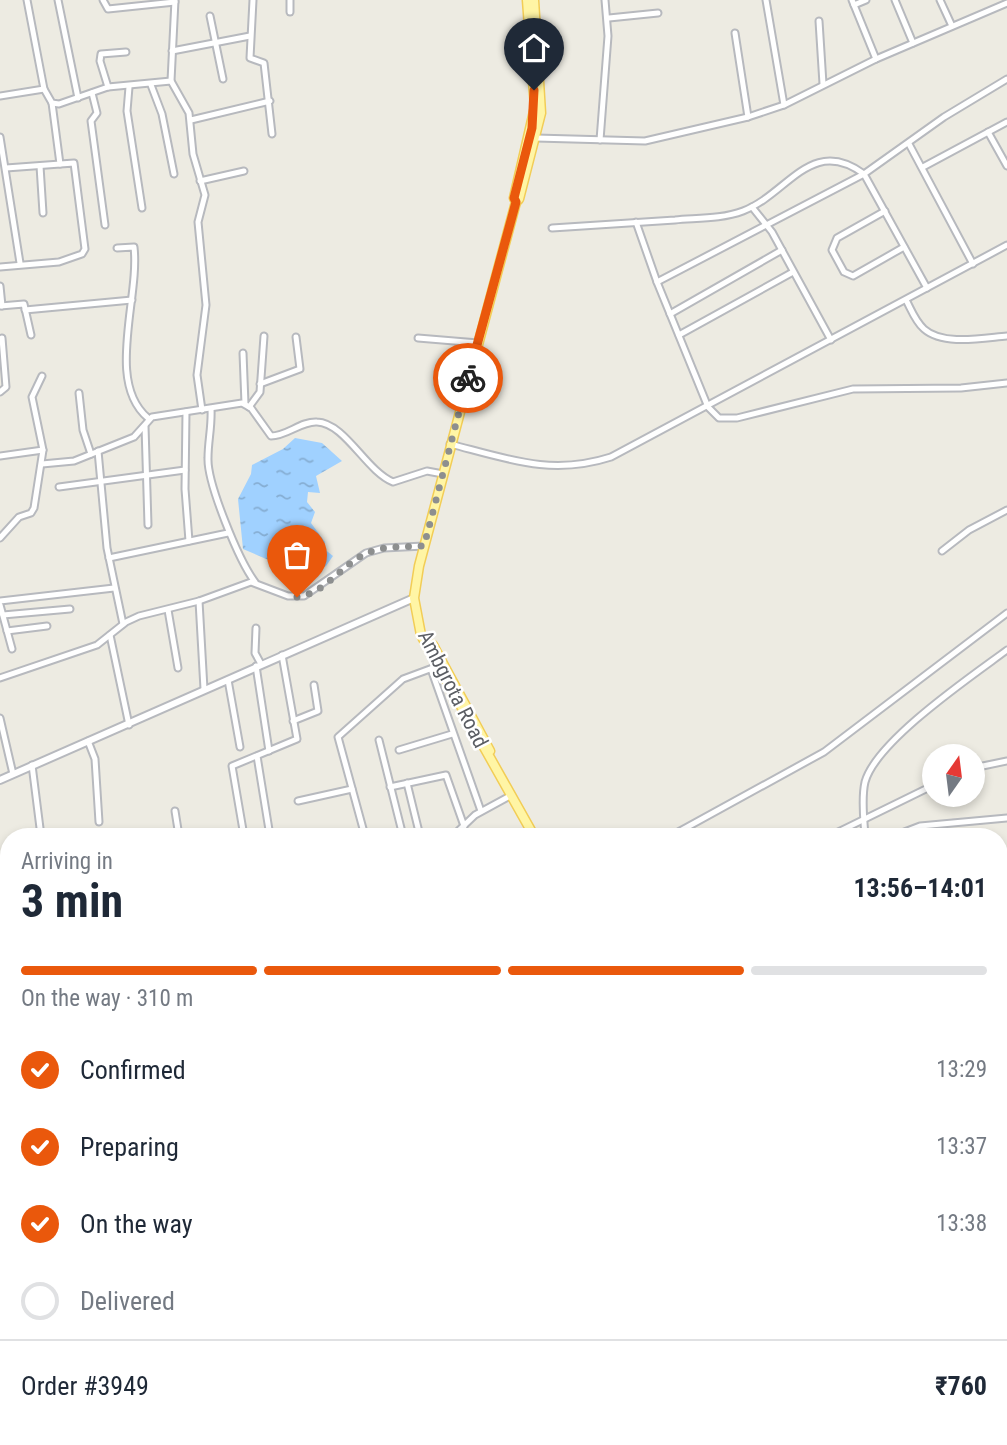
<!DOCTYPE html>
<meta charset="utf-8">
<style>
body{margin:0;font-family:"Roboto Condensed",sans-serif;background:#f6f6f7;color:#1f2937;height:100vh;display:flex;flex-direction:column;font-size:26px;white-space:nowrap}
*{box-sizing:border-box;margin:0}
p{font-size:23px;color:#747a83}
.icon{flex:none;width:38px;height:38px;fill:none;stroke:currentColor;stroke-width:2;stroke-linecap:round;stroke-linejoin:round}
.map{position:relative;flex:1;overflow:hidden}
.drawer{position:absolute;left:0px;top:828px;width:1008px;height:618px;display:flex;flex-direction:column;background:#fff;border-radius:28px 28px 0 0;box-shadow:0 4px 10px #0003}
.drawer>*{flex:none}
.needle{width:46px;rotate:14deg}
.controls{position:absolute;left:922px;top:744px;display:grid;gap:14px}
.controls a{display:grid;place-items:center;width:63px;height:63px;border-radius:50%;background:#fff;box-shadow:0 4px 10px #0003;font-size:35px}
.pin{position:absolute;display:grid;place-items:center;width:60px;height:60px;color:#fff;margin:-72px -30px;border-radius:50% 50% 50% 0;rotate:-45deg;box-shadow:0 0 7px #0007}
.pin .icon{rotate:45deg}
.courier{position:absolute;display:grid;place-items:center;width:70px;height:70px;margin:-35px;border:5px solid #ea580c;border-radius:50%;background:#fff;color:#222;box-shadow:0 2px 9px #0007}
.headline em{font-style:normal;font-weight:700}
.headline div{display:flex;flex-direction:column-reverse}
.headline{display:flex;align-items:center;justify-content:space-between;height:119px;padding:0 21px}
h1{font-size:46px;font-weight:700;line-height:52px}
.bar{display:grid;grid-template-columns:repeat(4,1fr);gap:10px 7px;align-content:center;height:84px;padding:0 21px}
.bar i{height:9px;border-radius:5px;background:#e0e1e3}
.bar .on{background:#ea580c}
.bar p{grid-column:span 4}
.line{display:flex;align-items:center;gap:18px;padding:0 21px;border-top:2px solid #e0e1e3}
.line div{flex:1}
ol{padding:0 21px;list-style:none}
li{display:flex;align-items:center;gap:21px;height:77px}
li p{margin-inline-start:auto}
li .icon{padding:7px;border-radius:50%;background:#ea580c;color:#fff;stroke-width:4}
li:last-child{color:#747a83}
li i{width:38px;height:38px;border:4px solid #e0e1e3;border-radius:50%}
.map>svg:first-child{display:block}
.water{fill:url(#water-ripples)}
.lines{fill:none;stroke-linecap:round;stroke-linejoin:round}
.minor-casing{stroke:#b7b9be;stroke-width:9}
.tertiary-casing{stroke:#b7b9be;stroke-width:10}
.primary-casing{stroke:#f2cd56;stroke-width:11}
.minor{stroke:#fff;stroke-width:5}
.tertiary{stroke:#fff;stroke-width:6}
.primary{stroke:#fff5a5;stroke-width:8}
.done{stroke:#8d8f8f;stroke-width:7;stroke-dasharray:0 12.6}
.route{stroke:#ea580c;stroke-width:9}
.labels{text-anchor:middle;stroke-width:5;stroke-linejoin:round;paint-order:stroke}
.street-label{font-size:21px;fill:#5a5d63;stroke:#fff}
</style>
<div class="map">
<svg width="1007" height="1445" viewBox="0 0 1007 1445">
<defs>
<pattern id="water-ripples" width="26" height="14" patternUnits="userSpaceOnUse" patternTransform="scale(1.75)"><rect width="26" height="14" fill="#a0d1ff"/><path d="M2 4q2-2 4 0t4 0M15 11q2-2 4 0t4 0" fill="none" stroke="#85add2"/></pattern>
</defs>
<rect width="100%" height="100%" fill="#edebe2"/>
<path class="water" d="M295,438l27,5 20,18 -26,15 4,17 -12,-1 -1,10 8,10 -4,11 14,19 -2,6 10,8 -7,10 -22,9 -61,-26 -5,-50 13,-25 1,-9 31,-16z"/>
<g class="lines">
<g class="minor-casing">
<g id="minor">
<path d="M27,0l17,89 8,14 7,1 49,-17 63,-6"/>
<path d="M58,0l20,98"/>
<path d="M103,0l5,9 67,-7"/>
<path d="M175,0l-4,81 18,32 4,41 12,41 -7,27 8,83 -9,70 5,35"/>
<path d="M253,0l-3,58 14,5 8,71"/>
<path d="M766,0l18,105"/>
<path d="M852,0l24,59"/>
<path d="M895,0l18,43"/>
<path d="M940,0l12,26"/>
<path d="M854,5l12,-5"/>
<path d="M290,12v-12"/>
<path d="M210,16l13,63"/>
<path d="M609,18l49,-5"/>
<path d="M819,21l4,63"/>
<path d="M735,33l13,84"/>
<path d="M172,51l78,-15"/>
<path d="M151,85l11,29 12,60"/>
<path d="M108,87l-8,-26 1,-7 25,-2"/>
<path d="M129,87l-2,24 15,97"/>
<path d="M92,93l5,20 -6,8 14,104"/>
<path d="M0,96l44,-7"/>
<path d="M52,103l8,61"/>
<path d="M191,120l79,-19"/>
<path d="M988,132l19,34"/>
<path d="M0,137l20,126"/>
<path d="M536,138l109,3 103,-24 36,-12 92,-46 131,-56"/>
<path d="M600,140l8,-104 -3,-36"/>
<path d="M909,144l64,120"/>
<path d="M40,166l3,47"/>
<path d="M923,167l84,-45"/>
<path d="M200,181l44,-10"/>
<path d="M752,207l20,25 59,108"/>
<path d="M885,211l-48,27 -5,12 12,22 9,4 51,-29"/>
<path d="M636,222l21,60 51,125 11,11h18l116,-29 108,-1 46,-5"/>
<path d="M552,228c41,-3 82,-5 123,-8 22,-2 47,-1 68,-9 45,-17 68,-76 121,-37l63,114"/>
<path d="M117,248l17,-1c6,51 -29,135 14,171"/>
<path d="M0,267l59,-5 23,-8 3,-5 -11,-86 -68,5"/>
<path d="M657,282l207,-108 80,-57 63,-38"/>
<path d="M0,286l2,20"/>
<path d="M906,300c5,9 9,21 18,29 19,17 59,9 83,7"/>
<path d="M0,306l24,-2 7,31"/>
<path d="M25,310l107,-10"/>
<path d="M670,314l112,-64"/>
<path d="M679,335l114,-63"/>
<path d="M418,338l60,5"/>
<path d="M243,353l2,51"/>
<path d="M260,384l40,-15 -4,-32"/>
<path d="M0,392l6,-5 -4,-49"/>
<path d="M79,393l4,37 8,24"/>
<path d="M249,407l11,-15 4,-56"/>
<path d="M211,409c1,17 -3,32 -3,49 -1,25 31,103 47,124"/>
<path d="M186,412l-1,77 4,52"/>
<path d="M145,426l3,99"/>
<path d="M450,444c58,15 102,32 161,13l396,-212"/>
<path d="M98,451l9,97 16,76"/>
<path d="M0,456l43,-6"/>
<path d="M42,464l32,-3 60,-24 18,-20 90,-14 9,5 20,28c16,0 30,-15 46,-14 28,1 49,49 76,60l34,-11 16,3"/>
<path d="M59,487l126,-17"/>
<path d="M0,538l19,-21 12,-4 3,-5 9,-58 -11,-53 10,-21"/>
<path d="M942,551l27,-21 38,-20"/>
<path d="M109,558l119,-25"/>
<path d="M0,601l114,-13"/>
<path d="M199,601l5,88"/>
<path d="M0,605l12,44"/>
<path d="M168,610l10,58"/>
<path d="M3,615l67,-6"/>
<path d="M256,628l-1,25 6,11"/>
<path d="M7,631l40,-5"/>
<path d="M110,635l19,90"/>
<path d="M256,666l13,85"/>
<path d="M431,669l50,142"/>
<path d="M0,678l97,-33 29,-23 13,-6 60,-15 52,-19 37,14h16l62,-43 18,-5 40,-2"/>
<path d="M228,680l12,67"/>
<path d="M0,718l13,56"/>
<path d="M293,721l25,-10 -4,-26"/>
<path d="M379,740l24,96"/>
<path d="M88,741l7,18 4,63"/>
<path d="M399,750l53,-16"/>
<path d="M257,756l13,80"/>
<path d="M32,765l9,71"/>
<path d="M973,768l34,-7"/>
<path d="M407,783l13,53"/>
<path d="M390,787l56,-12 18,51"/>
<path d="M298,801l54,-12"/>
<path d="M175,811l4,25"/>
<path d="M244,836l-12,-70 65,-27 -15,-84"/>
<path d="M365,836l-27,-99 65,-58 35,-13"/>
<path d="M453,836l22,-21 35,-19"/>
<path d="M671,836l153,-84 183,-139"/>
<path d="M830,836l104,-51"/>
<path d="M865,836c-1,-16 -4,-37 0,-54 11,-41 107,-106 142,-132"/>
<path d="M894,836l26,-10 87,-8"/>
<path d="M999,868l8,-1"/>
<path d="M0,870l8,30"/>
<path d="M999,906l8,-1"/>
<path d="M999,939l8,-2"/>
<path d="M0,1010l9,31"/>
<path d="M1000,1072l7,-93"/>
<path d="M999,1199l8,-1"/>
<path d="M0,1245l9,-2"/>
<path d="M999,1280h8"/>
<path d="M0,1312l5,27 -2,54"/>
<path d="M999,1413l5,13"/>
<path d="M107,1437l2,8"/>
<path d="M300,1437l1,8"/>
<path d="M689,1437l2,8"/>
<path d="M749,1437l1,8"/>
<path d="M928,1437l4,8"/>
<path d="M974,1437l4,8"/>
<path d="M69,1445l8,-7 28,7"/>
<path d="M326,1445h22"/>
<path d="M384,1445l28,-7 21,7"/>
<path d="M464,1445l2,-8"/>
<path d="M504,1445l1,-8"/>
<path d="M555,1445l1,-8"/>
<path d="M606,1445v-8"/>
<path d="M649,1445v-8"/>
<path d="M828,1445l32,-8"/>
<path d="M992,1445l5,-8"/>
</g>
</g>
<g class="tertiary-casing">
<g id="tertiary">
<path d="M0,780l414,-182"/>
<path d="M0,1088l9,-2"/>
</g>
</g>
<g class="primary-casing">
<g id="primary">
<path d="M527,0l8,107 -21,91 2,4 -97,364 -5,32 7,37 113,201"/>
<path d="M516,202l3,-3 22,-86 -7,-113"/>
<path d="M433,645l57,106"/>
<path d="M860,1437l5,8"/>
<path d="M868,1437l5,8"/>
</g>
</g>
<use href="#minor" class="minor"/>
<use href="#tertiary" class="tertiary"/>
<use href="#primary" class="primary"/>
</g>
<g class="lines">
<path class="done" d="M297,597c27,-3 43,-30 66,-42 19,-10 40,-8 61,-9l44,-168"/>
<path class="route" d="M468,378l48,-176 -2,-4 18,-70 2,-38"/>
</g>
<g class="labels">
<g class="street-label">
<text transform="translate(453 689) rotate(63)" y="7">Ambgrota Road</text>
</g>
</g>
</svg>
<div class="controls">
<a><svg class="needle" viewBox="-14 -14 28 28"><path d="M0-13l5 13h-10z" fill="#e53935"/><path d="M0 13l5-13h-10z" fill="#747a83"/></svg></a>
</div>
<div class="pin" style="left:297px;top:597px;background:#ea580c"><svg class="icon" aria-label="bag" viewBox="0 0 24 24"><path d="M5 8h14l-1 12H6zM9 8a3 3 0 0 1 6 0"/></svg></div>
<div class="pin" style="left:534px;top:90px;background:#1f2937"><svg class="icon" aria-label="home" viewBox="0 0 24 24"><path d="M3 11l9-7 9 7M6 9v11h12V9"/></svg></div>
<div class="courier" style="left:468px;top:378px"><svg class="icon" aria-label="bike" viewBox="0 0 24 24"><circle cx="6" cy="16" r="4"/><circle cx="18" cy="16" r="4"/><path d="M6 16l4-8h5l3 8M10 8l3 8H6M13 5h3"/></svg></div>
<section class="drawer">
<div class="headline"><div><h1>3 min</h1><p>Arriving in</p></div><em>13:56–14:01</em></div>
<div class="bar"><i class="on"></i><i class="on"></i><i class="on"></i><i></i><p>On the way · 310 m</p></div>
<ol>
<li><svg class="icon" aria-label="check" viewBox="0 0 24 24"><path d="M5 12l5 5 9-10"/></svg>Confirmed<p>13:29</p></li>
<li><svg class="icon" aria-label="check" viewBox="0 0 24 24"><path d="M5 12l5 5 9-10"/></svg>Preparing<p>13:37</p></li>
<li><svg class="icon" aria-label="check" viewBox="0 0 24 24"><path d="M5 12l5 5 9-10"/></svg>On the way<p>13:38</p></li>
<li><i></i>Delivered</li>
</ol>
<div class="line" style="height:91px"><div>Order #3949</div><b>₹760</b></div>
</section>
</div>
